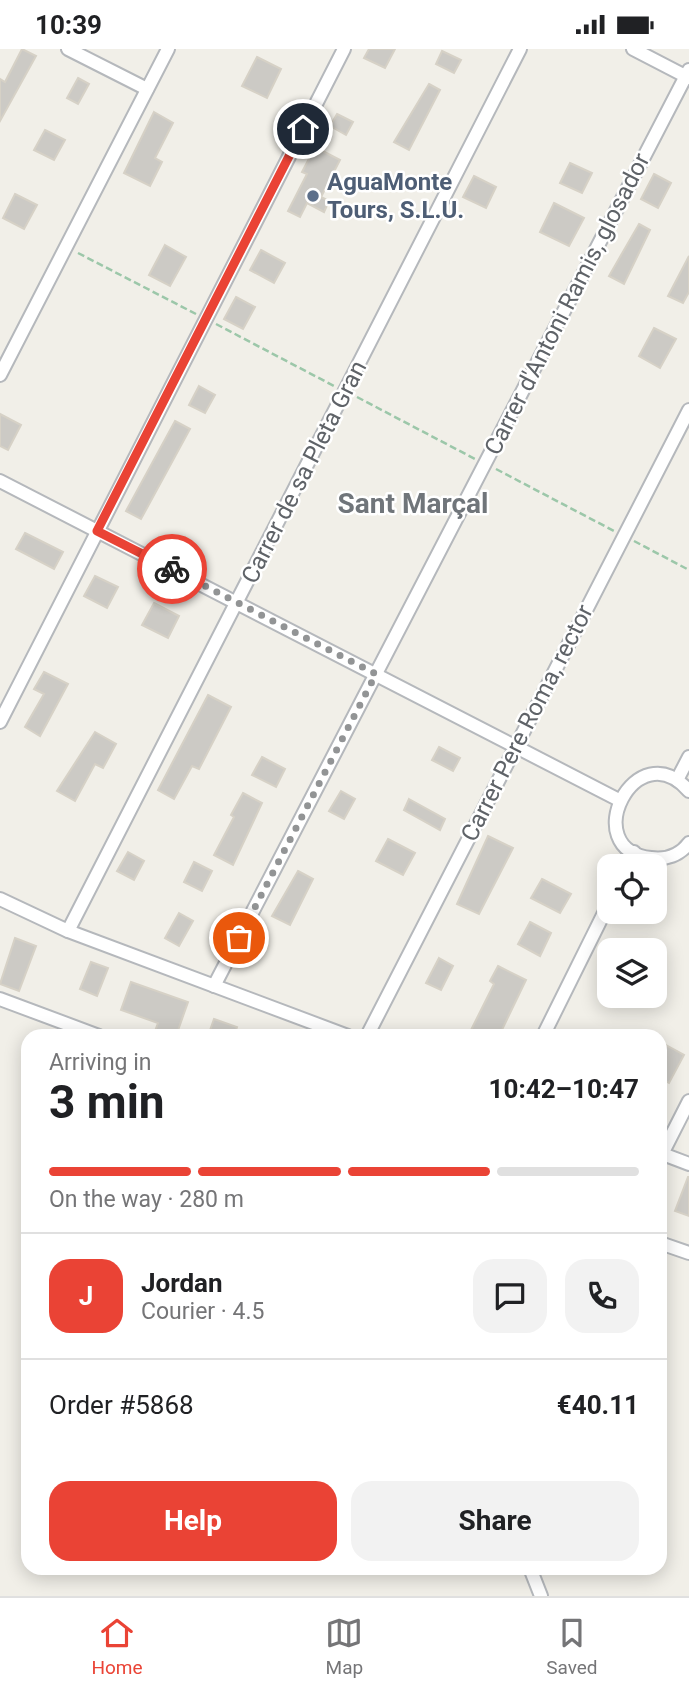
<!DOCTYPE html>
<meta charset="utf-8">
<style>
body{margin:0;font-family:Roboto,sans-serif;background:#f2f2f2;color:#202124;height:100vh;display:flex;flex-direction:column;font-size:26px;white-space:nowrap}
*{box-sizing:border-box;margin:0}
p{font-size:23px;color:#757577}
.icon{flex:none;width:38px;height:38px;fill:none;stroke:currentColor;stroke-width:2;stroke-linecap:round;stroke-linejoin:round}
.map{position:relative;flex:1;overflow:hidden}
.side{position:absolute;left:21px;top:980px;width:646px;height:546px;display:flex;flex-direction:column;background:#fff;border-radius:21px;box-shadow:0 4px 18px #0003}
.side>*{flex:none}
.fabs{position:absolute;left:597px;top:805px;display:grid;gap:14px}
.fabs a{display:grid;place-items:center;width:70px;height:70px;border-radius:14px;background:#fff;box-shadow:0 4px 18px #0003;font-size:35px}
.pin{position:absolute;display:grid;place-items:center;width:60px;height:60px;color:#fff;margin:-30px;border:4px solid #fff;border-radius:50%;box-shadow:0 2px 7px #0007}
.courier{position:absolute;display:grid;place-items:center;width:70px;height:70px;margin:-35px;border:5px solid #ea4335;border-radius:50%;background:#fff;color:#222;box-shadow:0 2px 9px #0007}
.head em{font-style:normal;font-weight:700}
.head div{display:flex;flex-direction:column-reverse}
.head{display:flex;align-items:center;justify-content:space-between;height:119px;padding:0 28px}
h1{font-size:46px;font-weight:700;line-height:52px}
.bar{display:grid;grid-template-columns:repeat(4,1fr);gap:10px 7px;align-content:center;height:84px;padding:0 28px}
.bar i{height:9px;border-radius:5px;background:#e0e0e0}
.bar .current{background:#ea4335}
.bar p{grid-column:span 4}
.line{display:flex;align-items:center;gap:18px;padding:0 28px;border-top:2px solid #e0e0e0}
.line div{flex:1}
.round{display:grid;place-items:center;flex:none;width:74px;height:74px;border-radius:21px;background:#f2f2f2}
.button{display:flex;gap:14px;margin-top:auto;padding:14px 28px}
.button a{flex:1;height:80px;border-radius:21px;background:#ea4335;color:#fff;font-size:28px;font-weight:700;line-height:80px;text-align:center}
.button a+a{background:#f2f2f2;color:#202124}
.status{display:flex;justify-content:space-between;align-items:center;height:49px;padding:0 35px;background:#fff;direction:ltr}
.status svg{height:19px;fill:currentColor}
.menu{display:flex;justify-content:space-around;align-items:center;height:98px;border-top:2px solid #e0e0e0;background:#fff;font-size:19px;color:#757577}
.menu a{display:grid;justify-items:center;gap:4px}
.menu .current{color:#ea4335}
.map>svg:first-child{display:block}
.building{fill:#cccac5;stroke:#d6d1c6;stroke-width:2}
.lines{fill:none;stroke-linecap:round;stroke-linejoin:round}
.street-casing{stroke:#b5b8bc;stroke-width:16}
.path{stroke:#9cc7a9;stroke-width:2.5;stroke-dasharray:7 3.5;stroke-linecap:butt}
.street{stroke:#fff;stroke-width:12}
.done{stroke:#929495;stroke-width:7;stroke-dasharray:0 12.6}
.route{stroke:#ea4335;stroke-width:9}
.service-dot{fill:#5c6f8a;stroke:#fff;stroke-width:2.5}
.labels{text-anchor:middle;stroke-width:5;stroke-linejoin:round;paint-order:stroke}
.service-label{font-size:24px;font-weight:bold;fill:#4e5e75;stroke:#fff;text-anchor:start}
.street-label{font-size:24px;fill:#5f6368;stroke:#fff}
.quarter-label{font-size:28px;font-weight:bold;fill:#70757a;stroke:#fff}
</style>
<div class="status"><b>10:39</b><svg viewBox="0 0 49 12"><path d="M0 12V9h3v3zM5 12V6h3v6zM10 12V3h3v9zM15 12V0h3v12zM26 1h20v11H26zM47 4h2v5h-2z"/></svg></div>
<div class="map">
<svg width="689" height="1547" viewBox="0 0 689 1547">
<rect width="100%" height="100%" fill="#f1efe8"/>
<g class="building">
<path d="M22,0l14,7 -36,65v-42l5,3z"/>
<path d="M369,0h26l-10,19 -21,-10z"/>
<path d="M442,2l19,9 -7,13 -18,-9z"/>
<path d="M257,8l24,12 -14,29 -25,-12z"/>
<path d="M78,29l11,6 -11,20 -11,-6z"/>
<path d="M429,35l11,6 -31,60 -15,-8z"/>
<path d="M154,63l19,11 -18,35 7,4 -12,24 -26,-13z"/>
<path d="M337,65l16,8 -7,13 -16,-9z"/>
<path d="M45,81l20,10 -11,20 -20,-10z"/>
<path d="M315,98l25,13 -19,37 8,4 -5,11 -17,-9 -7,14 -12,-6 19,-37 -5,-2z"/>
<path d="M570,114l22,10 -10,20 -22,-10z"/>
<path d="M654,125l17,9 -13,25 -17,-9z"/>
<path d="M474,127l22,11 -10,21 -23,-11z"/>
<path d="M15,145l22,11 -13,24 -21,-11z"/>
<path d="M554,154l30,15 -15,28 -29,-14z"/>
<path d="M639,175l11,6 -26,54 -15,-8z"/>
<path d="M165,196l21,12 -16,29 -21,-11z"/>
<path d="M261,201l24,13 -11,20 -24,-13z"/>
<path d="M689,207v36l-6,11 -15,-7z"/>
<path d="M236,248l19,10 -12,22 -19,-10z"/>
<path d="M654,279l22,11 -16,29 -21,-12z"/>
<path d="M199,337l16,9 -10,18 -16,-8z"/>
<path d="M0,365l21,11 -13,25 -8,-4z"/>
<path d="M175,372l15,8 -49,90 -15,-8z"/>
<path d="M25,484l38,19 -9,17 -38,-20z"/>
<path d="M95,527l23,11 -11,21 -23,-12z"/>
<path d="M154,554l25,13 -11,22 -26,-13z"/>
<path d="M44,623l24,12 -28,52 -15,-9 19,-33 -10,-5z"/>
<path d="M208,646l23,12 -32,62 -7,-3 -18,33 -16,-9z"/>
<path d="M95,683l21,12 -13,24 -8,-4 -20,37 -18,-10z"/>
<path d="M439,698l21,11 -7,13 -21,-11z"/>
<path d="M262,708l23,12 -9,18 -24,-12z"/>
<path d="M341,742l14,8 -11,20 -15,-8z"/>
<path d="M243,744l19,10 -29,62 -19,-10 20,-38 -3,-2z"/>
<path d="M409,750l36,20 -5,11 -36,-20z"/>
<path d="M488,787l25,12 -34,66 -22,-10z"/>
<path d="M388,790l27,14 -12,22 -27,-14z"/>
<path d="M128,803l16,9 -10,19 -17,-9z"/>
<path d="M194,813l18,9 -10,20 -18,-9z"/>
<path d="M298,822l15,8 -23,46 -18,-9z"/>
<path d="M542,830l29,15 -11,19 -29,-15z"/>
<path d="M179,864l14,8 -14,25 -14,-8z"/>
<path d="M530,873l21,11 -11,23 -22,-12z"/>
<path d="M15,889l21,8 -17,45 -19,-7z"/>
<path d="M439,909l14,8 -12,24 -15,-7z"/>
<path d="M91,913l17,6 -11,28 -17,-7z"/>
<path d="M498,917l28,14 -27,56h-31l26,-52 -4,-3z"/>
<path d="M131,933l57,20 -12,34 -21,-5 3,-8 -37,-13z"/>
<path d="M214,970l23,8 -3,9h-26z"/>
<path d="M666,996l18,10 -15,28 -9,-5v-21z"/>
<path d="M688,1128h1v39l-14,-5z"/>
</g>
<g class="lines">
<g class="street-casing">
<g id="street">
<path d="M68,0l79,40"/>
<path d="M633,0l56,29"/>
<path d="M0,326l168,-326"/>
<path d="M0,432l619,319"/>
<path d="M0,673l344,-673"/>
<path d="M677,731l12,-23"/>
<path d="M689,742c-53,-61 -113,59 -38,67 15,2 29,-3 38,-15"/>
<path d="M627,817l7,-14"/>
<path d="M0,850l68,32 280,105"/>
<path d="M68,882l452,-882"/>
<path d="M214,937l475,-916"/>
<path d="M0,950l99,37"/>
<path d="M367,987l322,-626"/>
<path d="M543,987l66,-133"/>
<path d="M660,1104l29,11"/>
<path d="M662,1105l27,-53"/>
<path d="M660,1194l29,10"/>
<path d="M530,1519l11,28"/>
</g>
</g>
<g class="path">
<path d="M78,204l118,61"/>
<path d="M216,275l118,62"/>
<path d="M357,348l118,62"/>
<path d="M496,420l118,62"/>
<path d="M634,492l55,29"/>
</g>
<use href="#street" class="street"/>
</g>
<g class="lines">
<path class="done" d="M172,520l204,105 -137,264"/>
<path class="route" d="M172,520l-75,-38 206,-402"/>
</g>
<circle class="service-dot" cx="313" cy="147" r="7"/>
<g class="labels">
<g class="service-label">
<text x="327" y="141">AguaMonte<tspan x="327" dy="28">Tours, S.L.U.</tspan></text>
</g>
<g class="street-label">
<text transform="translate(567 255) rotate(-63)" y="8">Carrer d'Antoni Ramis, glosador</text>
<text transform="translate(304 423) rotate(-63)" y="8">Carrer de sa Pleta Gran</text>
<text transform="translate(527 674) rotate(-63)" y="8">Carrer Pere Roma, rector</text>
</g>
<g class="quarter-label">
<text x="413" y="464">Sant Marçal</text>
</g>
</g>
</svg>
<div class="fabs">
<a><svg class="icon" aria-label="locate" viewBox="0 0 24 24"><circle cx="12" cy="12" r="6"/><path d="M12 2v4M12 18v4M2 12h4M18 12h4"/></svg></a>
<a><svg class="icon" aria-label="layers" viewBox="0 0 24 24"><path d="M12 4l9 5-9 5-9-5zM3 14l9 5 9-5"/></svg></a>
</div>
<div class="pin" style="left:239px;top:889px;background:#ea580c"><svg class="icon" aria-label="bag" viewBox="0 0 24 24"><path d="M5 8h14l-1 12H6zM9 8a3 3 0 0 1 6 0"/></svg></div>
<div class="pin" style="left:303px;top:80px;background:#1f2937"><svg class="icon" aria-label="home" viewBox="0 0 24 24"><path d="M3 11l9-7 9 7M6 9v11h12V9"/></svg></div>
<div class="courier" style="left:172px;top:520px"><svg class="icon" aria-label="bike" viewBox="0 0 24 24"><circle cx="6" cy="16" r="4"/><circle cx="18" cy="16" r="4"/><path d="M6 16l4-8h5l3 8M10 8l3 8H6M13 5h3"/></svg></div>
<section class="side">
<div class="head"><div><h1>3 min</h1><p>Arriving in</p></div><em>10:42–10:47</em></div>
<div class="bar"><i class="current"></i><i class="current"></i><i class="current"></i><i></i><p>On the way · 280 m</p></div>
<div class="line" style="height:126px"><b class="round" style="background:#ea4335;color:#fff">J</b><div><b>Jordan</b><p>Courier · 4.5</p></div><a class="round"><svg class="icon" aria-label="chat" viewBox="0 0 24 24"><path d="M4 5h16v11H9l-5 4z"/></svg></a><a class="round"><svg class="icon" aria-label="phone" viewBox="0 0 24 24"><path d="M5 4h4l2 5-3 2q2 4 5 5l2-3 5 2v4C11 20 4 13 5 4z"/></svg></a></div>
<div class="line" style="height:91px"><div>Order #5868</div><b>€40.11</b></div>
<div class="button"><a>Help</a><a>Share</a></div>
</section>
</div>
<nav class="menu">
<a class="current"><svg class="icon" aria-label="home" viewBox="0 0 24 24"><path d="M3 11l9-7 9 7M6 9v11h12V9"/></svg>Home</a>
<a><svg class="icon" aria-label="map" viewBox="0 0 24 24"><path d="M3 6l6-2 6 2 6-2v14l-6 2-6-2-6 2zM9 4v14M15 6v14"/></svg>Map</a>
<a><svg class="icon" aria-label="saved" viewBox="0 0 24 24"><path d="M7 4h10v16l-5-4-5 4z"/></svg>Saved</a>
</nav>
